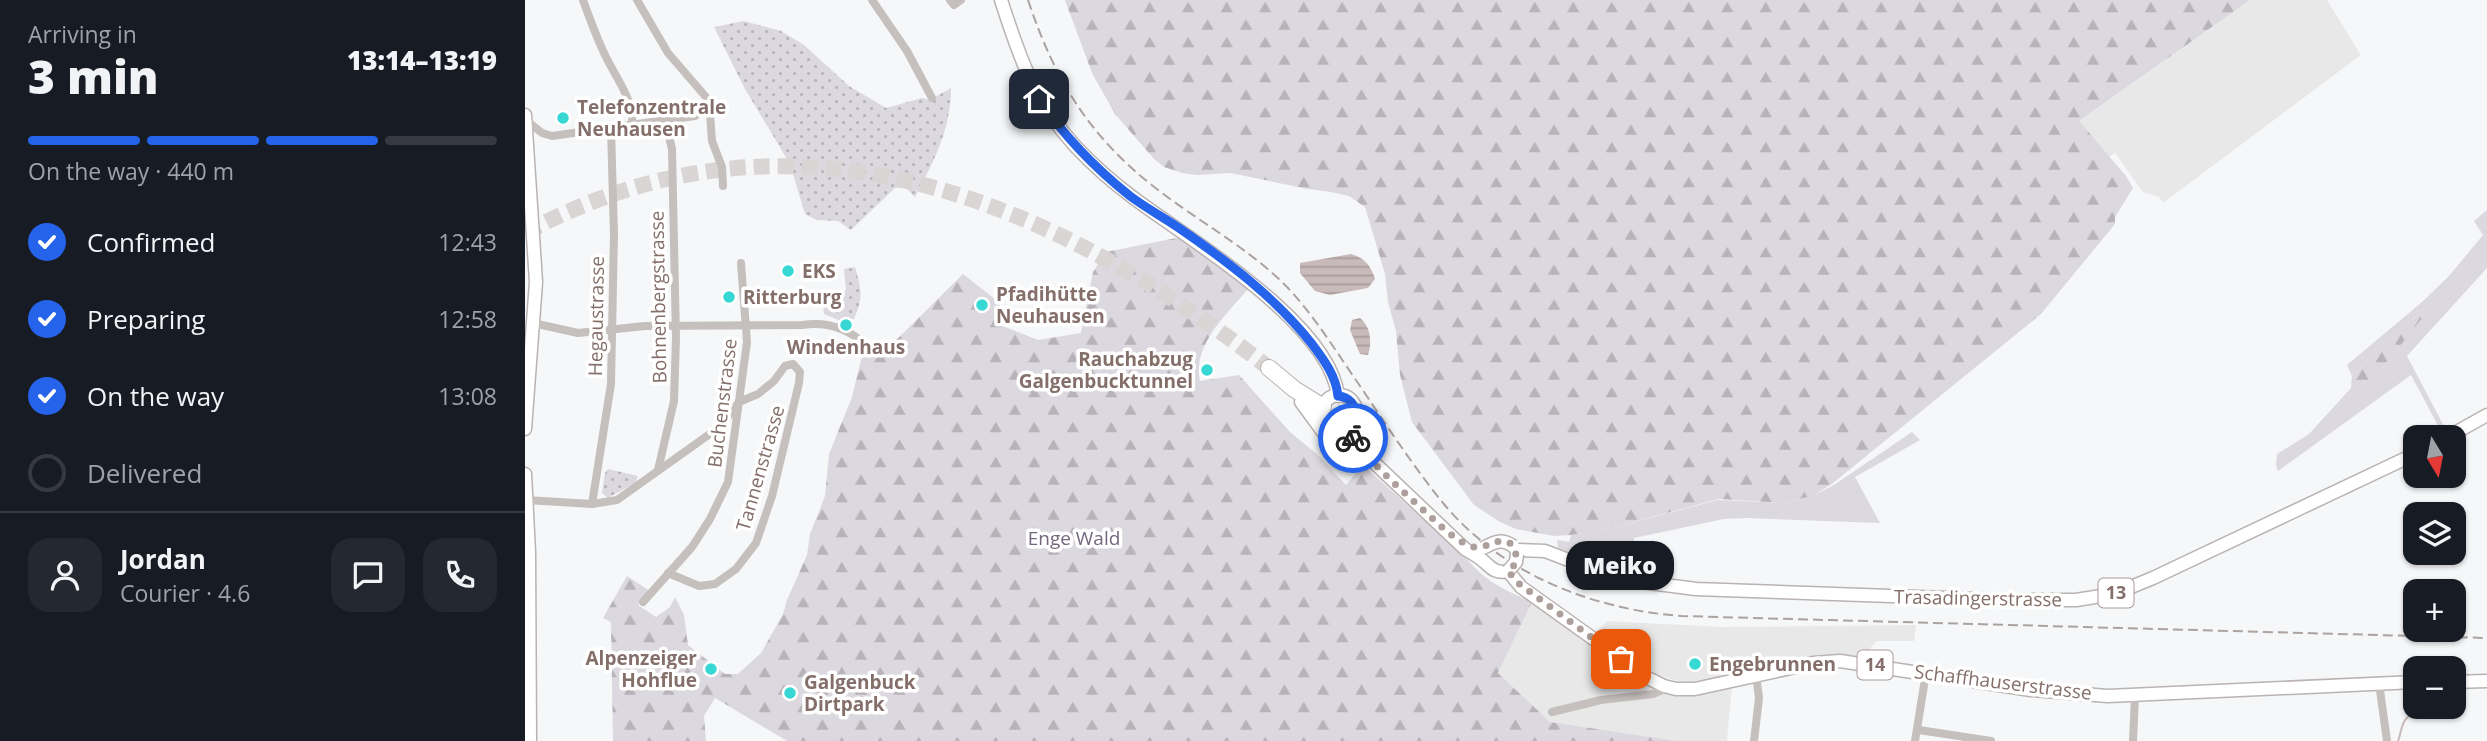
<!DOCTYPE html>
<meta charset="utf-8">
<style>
body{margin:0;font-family:"Open Sans",sans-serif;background:#242831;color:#f1f3f6;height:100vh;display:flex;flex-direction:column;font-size:26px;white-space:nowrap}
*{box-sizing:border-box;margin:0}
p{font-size:23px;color:#9ea1a6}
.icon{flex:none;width:38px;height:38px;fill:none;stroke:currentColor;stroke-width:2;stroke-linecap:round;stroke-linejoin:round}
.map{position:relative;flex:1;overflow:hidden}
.sheet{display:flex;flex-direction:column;background:#171b24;width:525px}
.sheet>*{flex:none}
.needle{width:46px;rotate:170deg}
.controls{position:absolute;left:1878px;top:425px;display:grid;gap:14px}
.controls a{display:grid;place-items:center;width:63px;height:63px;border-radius:14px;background:#171b24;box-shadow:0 2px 5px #0004;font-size:35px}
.pin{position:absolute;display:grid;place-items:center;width:60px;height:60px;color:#fff;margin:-30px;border-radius:14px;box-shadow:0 4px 10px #0006}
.courier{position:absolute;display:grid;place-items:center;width:70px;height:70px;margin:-35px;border:5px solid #2563eb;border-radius:50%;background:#fff;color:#222;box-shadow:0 2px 9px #0007}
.bubble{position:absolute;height:49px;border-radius:21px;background:#171b24;box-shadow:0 2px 5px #0004;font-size:23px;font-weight:800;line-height:49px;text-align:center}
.summary em{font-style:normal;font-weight:800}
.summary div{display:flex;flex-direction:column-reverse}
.summary{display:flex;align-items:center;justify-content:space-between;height:119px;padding:0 28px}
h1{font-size:46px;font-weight:800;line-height:52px}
.bar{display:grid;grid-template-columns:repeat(4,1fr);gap:10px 7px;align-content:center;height:84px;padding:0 28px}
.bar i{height:9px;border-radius:5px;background:#363941}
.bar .active{background:#2563eb}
.bar p{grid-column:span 4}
.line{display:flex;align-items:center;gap:18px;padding:0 28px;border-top:2px solid #363941}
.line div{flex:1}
.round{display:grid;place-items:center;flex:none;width:74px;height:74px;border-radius:21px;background:#242831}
ol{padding:0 28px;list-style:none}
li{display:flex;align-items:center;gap:21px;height:77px}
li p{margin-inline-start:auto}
li .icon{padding:7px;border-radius:50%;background:#2563eb;color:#fff;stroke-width:4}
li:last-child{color:#9ea1a6}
li i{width:38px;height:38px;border:4px solid #363941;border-radius:50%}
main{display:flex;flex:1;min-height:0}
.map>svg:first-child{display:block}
.built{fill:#e9e8e9}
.grass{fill:#dbd8df}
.forest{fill:url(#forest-firs)}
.park{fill:url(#park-dots)}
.water{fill:url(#water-rules)}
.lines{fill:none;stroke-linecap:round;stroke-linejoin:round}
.stream{stroke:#c8baba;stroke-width:2}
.highway-tunnel{stroke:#dad5d5;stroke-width:16;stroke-dasharray:16 8;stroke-linecap:butt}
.secondary-casing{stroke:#bab2b0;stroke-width:15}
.primary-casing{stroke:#bab3b1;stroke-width:15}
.highway-casing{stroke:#b9b3b1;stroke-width:18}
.street{stroke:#c5bfbd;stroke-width:8}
.secondary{stroke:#fff;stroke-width:12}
.primary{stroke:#fff;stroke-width:12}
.highway{stroke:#fff;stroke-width:16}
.rail{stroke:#aca2a0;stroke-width:2;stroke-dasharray:10 5;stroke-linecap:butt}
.primary-bridge-casing{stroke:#bab3b1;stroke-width:15;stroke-linecap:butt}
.primary-bridge{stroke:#fff;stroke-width:12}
.done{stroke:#ad9f9c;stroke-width:7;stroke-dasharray:0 12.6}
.route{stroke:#2563eb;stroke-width:9}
.poi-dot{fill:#37d8d4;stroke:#fff;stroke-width:2.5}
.labels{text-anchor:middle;stroke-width:7;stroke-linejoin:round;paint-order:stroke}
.shield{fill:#fff;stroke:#aa9a97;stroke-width:2}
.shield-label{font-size:18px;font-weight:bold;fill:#856f6a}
.poi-label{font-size:19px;font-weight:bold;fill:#856f6a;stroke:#fff;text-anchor:start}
.street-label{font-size:19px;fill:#856f6a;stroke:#fff}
.park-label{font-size:19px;fill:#73687d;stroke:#fff}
</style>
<main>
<section class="sheet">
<div class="summary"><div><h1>3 min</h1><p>Arriving in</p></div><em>13:14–13:19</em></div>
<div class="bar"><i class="active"></i><i class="active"></i><i class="active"></i><i></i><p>On the way · 440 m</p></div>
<ol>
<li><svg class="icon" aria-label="check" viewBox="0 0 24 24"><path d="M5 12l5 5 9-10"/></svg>Confirmed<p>12:43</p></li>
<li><svg class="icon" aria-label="check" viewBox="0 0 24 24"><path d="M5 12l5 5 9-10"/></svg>Preparing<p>12:58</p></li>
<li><svg class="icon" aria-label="check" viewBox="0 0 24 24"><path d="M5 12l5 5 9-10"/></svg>On the way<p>13:08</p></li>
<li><i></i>Delivered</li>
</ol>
<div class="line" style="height:126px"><a class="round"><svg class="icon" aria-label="person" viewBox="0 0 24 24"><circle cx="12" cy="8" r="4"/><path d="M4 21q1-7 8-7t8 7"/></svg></a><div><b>Jordan</b><p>Courier · 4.6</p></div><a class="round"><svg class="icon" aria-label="chat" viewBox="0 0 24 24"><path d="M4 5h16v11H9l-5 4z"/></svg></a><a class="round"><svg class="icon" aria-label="phone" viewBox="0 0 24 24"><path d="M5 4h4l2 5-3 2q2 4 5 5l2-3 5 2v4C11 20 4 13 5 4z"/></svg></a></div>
</section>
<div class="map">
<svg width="1962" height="741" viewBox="0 0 1962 741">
<defs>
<pattern id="forest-firs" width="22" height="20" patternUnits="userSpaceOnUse" patternTransform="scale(1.75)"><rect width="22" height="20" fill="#dbd8df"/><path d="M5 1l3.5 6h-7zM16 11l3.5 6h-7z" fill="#b7b3b9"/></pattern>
<pattern id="park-dots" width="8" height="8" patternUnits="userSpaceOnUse" patternTransform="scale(1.75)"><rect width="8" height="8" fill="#dbd8df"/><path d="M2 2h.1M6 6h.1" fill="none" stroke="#b7b3b9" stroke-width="1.8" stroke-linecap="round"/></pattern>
<pattern id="water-rules" width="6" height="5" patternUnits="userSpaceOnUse" patternTransform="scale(1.75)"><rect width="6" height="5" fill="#c8baba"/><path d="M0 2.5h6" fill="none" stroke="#a89b9b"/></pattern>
</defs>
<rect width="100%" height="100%" fill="#f6f7f9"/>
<g class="built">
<path d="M1725,0h77l34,55 -198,148 -4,-6 -16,-5 -28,-39 -6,4 -31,-35z"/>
<path d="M1007,602l124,83 76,1 -5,55h-49l-128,-19 -52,-49z"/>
<path d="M1083,621l112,6 196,-2 -2,16h-38l-11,14 -68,5 -65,16 -48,7 -26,-8 -63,-43z"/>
</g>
<g class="grass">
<path d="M1962,210v58l-80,88 39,74 -4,3 -31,-58 -133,96 -2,-6 1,-11 32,-20 42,-46 3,3 29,-24 46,-63 -77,72 -5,-11 75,-63 27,-26 34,-41 -9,-14z"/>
<path d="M1387,432l8,8 -65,37 25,46 -134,-5 -22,1 -90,19 -3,29 -23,-8 4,7 -6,2 -48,-20 -1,-8 12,2 2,-7 33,-5 114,-30 66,3 31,-8 19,-10z"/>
</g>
<g class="forest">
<path d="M540,0h1185l-171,121 47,55 7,12 -18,29v7l-74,90 -208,169 -18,12 -31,8 -65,-4 -115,31 -33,5 -17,1 -38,-7 -16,-7 -26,-17 -62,-83 -12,-47 -4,-44 -8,-29 -3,-28 -20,-67 -16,-11 -18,-4 -23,-3 -78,-16 -33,2 -15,-2 -18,-6 -10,-8 -39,-45 -23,-41z"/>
<path d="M656,237l68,51c-22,26 -57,57 -49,93l39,-6 51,57 29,24 27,29 17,-20 103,93c20,24 37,31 66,44l-34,71 52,49 128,19h-891l-72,-43 -11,18 2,25h-93l-2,-119 -8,-4 24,-42 23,15 -12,14 18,12 14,-10 5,-10 9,18 4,30 37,29h13l23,-21 22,-39 4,-14 20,-45 3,-21 15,-38 4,-42 23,-57 13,-53 17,10 81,-80 37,29v22l38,15 43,-7 12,-61 13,-20z"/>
<path d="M1904,304l2,3 -48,60 -30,25 -2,-4 1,-12z"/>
</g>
<g class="park">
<path d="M219,21l37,10 23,14 45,41 37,22 36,-10 8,2 21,-12c0,41 -17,73 -36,109l-10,-10 -10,1 -44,42 -13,-9 -21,-1 -12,-6 -15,-50 -45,-75 -31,-62z"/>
<path d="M330,267c6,22 9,30 -1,52l-13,2 -17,-7 -1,-13 20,-3v-6l3,-2 -2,-21z"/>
<path d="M83,469l30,7 -3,7 -27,15 -6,-5 3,-20z"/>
</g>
<g class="water">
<path d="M826,254c14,4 20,12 24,25l-7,9 -38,7 -15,-4 -15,-18v-10z"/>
<path d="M835,318c11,9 12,24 8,37l-8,-1 -10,-24 2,-10z"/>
</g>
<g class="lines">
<path class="stream" d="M1873,741c3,-7 3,-17 8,-22 6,-9 24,-6 33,-12"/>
<path class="highway-tunnel" d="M0,233c265,-144 526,-35 744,135"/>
<g class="secondary-casing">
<g id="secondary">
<path d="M0,115l11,167 -11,147"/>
<path d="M0,474l4,78 1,189"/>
</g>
</g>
<g class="primary-casing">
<g id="primary">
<path d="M476,0c18,56 33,101 74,146 17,18 36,35 56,50 55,42 199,126 207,200"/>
<circle cx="814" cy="412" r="17"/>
<path d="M776,402l22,30 38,20"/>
<path d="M821,427l19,27 100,95c5,3 11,6 16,10 10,8 13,15 27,12l13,16 127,91 16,8 12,3h19l118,-26 27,-2 191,29 77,6 307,-14"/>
<path d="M1921,438l41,-23"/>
<path d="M991,550l29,1 52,20 37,10 62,8 307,11h73l38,-6 39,-16 262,-124"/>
<path d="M1928,682l34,-1"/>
</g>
</g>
<g class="highway-casing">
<path id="highway" d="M744,368l25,21 29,18"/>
</g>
<g class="street">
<path d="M58,0c7,19 14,39 23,57 10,21 28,43 26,67"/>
<path d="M112,0l31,53 38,44 4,16 2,28 10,26 1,19"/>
<path d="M347,0l35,51 25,47"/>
<path d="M425,0l4,5 7,-5"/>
<path d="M0,119l17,14 10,3 107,-15 9,11 4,17 4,189 -2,63 -16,69"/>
<path d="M134,121l36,-5"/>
<path d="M8,323l45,10 67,-7 157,-1c24,-4 45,3 63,19"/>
<path d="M1,500l66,4 25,-4 104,-74 18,-24 19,-8 16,-13 11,-15 8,-2 7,8 -1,11 -27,113 -16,47 -20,26 -21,15 -16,2 -31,-13"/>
<path d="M67,504l19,-120 3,-150 -3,-106"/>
<path d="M118,602l49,-55 18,-28 18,-37 19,-140 -6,-79"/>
<path d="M1854,683l8,58"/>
<path d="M1027,712l49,-12 52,-6 7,-3 4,-5"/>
<path d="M1394,730l72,11"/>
<path d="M1229,741l5,-43 -3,-23"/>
<path d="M1390,741l11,-68"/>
<path d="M1608,741l2,-45"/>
</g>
<use href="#secondary" class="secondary"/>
<use href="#primary" class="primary"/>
<use href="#highway" class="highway"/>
<path class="rail" d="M503,0c26,78 60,135 125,186 44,35 95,61 135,102 28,30 49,65 72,98 27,40 53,80 83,117 59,71 148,106 238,113l806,22"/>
<g class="primary-bridge-casing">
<g id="primary-bridge">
<path d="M958,548c12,-6 18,-10 30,-2"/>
<path d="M983,571l8,-9 1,-8"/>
</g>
</g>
<use href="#primary-bridge" class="primary-bridge"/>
</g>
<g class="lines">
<path class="done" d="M828,438c19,26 44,48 68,70 15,13 29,29 47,37 19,9 26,-12 45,0l4,13 -4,9 -5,4 10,12 103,76"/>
<path class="route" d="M514,99c25,37 56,69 91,97 16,12 33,21 49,32 48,33 97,70 133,116 12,16 24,32 26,52 12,1 18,9 17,21l-9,10 7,11"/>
</g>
<g class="poi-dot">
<circle cx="38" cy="118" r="7"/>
<circle cx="263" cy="271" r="7"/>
<circle cx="204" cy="297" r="7"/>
<circle cx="457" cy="305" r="7"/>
<circle cx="321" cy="325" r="7"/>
<circle cx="682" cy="370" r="7"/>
<circle cx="1170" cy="664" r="7"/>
<circle cx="186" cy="669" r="7"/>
<circle cx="265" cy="693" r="7"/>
</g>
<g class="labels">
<g class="shield">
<rect x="1573.5" y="578.5" width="35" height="29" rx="5"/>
<rect x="1332.5" y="650.5" width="35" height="29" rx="5"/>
</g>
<g class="shield-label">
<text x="1591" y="599">13</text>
<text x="1350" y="671">14</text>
</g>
<g class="poi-label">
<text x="52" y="114">Telefonzentrale<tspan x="52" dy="22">Neuhausen</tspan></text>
<text x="277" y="278">EKS</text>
<text x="471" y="301">Pfadihütte<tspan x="471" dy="22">Neuhausen</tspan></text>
<text x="218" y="304">Ritterburg</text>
<text x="321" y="354" text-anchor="middle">Windenhaus</text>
<text x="668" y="366" text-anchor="end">Rauchabzug<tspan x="668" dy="22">Galgenbucktunnel</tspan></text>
<text x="172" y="665" text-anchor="end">Alpenzeiger<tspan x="172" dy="22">Hohflue</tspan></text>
<text x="1184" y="671">Engebrunnen</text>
<text x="279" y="689">Galgenbuck<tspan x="279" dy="22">Dirtpark</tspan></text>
</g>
<g class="street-label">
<text transform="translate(133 297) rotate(-91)" y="7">Bohnenbergstrasse</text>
<text transform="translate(71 316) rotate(-89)" y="7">Hegaustrasse</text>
<text transform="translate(197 403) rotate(-83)" y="7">Buchenstrasse</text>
<text transform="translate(235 468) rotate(-74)" y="7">Tannenstrasse</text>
<text transform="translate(1453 598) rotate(1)" y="7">Trasadingerstrasse</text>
<text transform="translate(1478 682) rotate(7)" y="7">Schaffhauserstrasse</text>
</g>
<g class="park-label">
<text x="549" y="545">Enge Wald</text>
</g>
</g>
</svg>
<div class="controls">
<a><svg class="needle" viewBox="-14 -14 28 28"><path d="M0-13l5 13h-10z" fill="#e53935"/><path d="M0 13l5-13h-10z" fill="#9ea1a6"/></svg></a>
<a><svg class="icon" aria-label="layers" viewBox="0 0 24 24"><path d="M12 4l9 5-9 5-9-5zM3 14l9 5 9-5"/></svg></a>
<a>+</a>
<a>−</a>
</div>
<div class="pin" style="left:1096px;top:659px;background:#ea580c"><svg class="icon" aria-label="bag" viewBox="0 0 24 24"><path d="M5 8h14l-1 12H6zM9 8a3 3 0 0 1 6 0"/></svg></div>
<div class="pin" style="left:514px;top:99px;background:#1f2937"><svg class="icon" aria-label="home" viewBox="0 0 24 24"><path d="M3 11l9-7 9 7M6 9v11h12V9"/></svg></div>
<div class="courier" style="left:828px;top:438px"><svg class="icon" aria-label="bike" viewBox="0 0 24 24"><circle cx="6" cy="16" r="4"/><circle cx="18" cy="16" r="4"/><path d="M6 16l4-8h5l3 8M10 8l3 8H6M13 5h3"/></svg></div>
<div class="bubble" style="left:1041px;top:541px;width:108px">Meiko</div>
</div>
</main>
